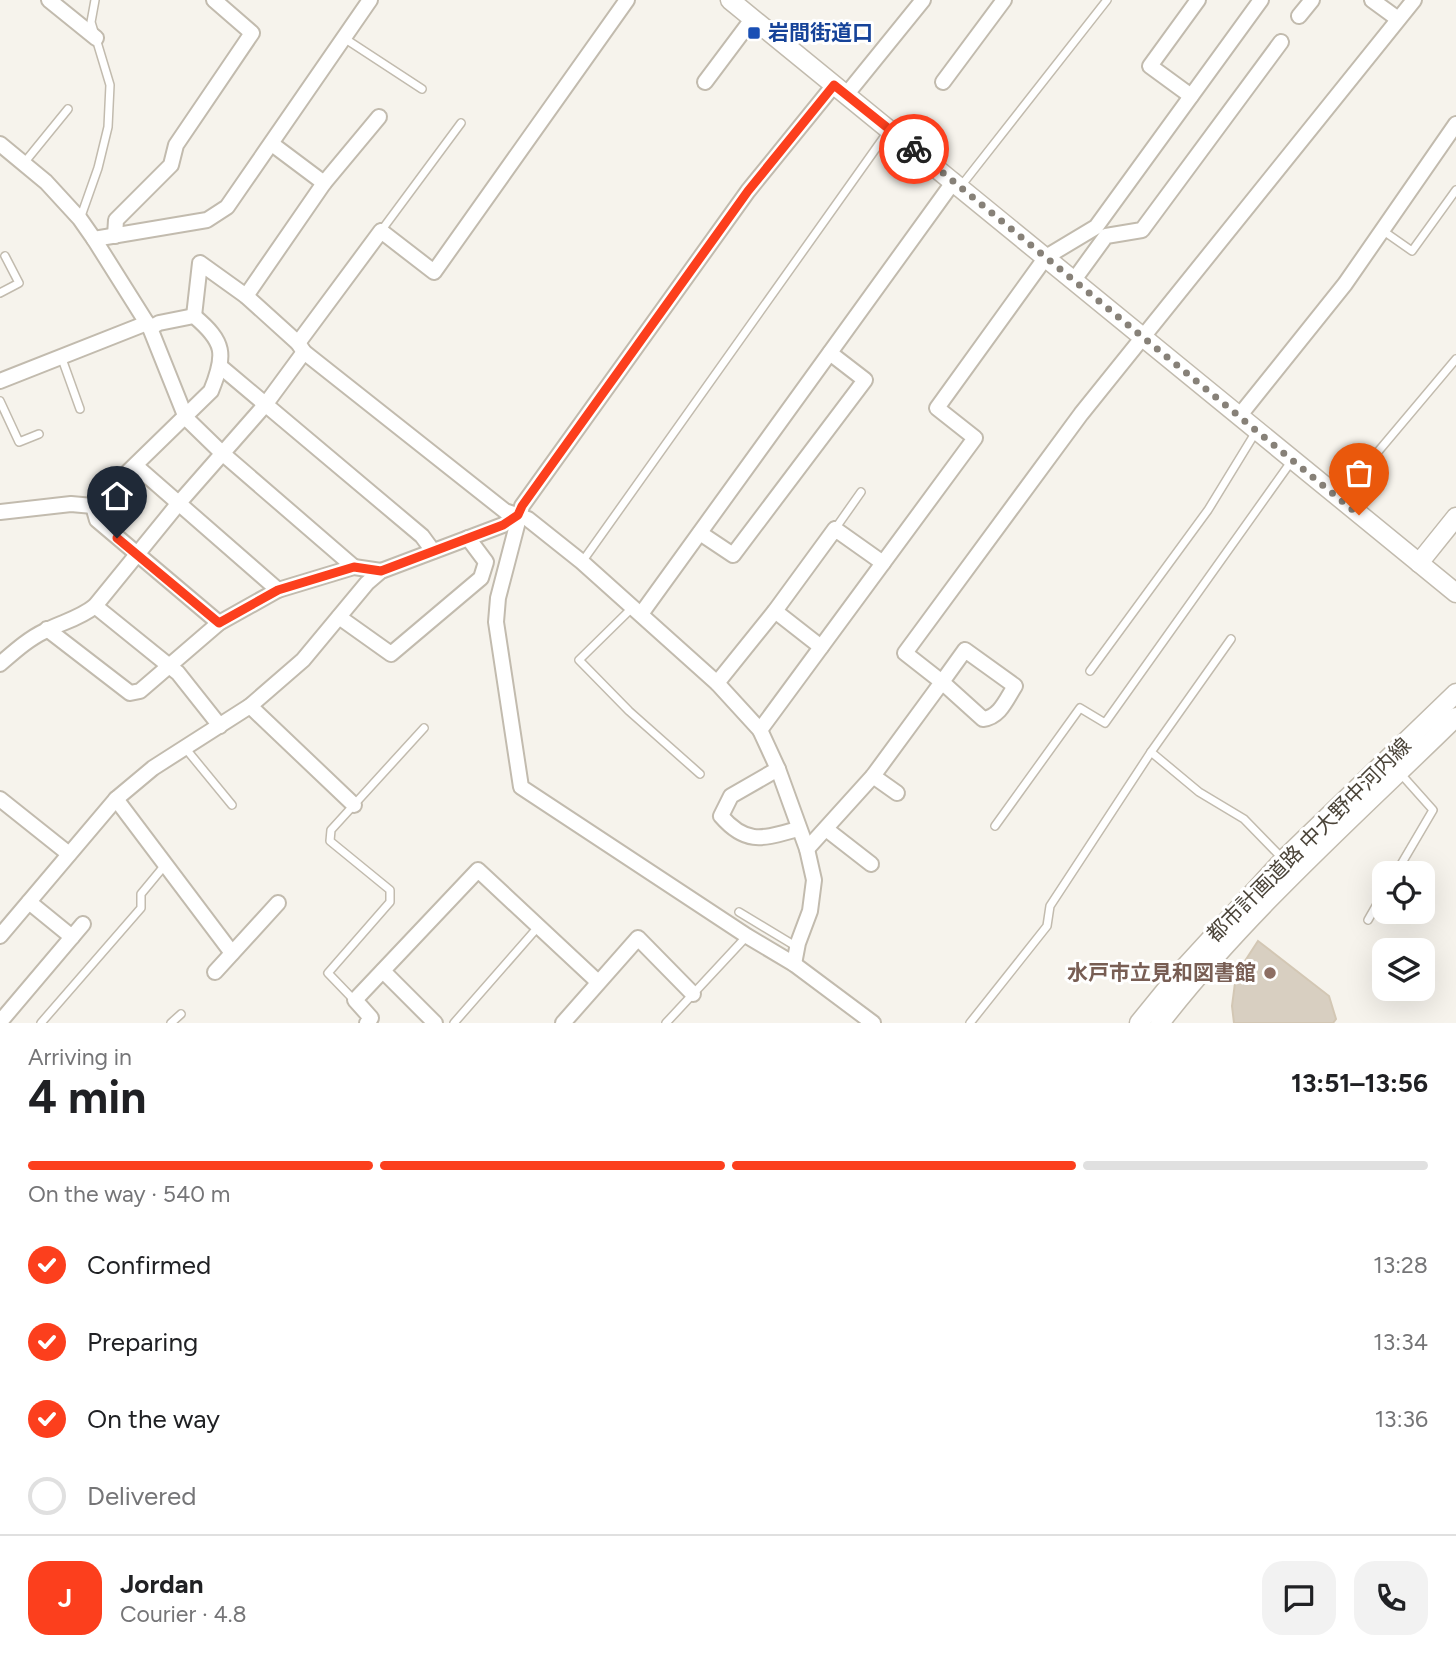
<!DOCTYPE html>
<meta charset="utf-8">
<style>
body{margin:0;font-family:Figtree,"Noto Sans JP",sans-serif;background:#f2f2f2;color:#202124;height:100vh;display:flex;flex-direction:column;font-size:26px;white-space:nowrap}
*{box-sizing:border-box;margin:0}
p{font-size:23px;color:#757577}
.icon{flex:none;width:38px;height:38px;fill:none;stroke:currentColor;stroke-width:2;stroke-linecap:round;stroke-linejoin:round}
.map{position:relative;height:1023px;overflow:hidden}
.side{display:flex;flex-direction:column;background:#fff;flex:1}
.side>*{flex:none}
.tools{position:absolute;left:1372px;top:861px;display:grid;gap:14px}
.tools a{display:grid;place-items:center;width:63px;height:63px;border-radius:14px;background:#fff;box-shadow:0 7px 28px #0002;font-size:35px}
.pin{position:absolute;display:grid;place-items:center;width:60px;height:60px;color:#fff;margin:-72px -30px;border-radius:50% 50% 50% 0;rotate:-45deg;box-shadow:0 0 7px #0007}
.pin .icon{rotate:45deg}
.courier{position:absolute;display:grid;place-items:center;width:70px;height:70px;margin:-35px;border:5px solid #fc3f1d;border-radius:50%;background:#fff;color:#222;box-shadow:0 2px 9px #0007}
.overview em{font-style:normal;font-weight:700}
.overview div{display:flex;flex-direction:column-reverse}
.overview{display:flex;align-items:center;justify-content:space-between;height:119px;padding:0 28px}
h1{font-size:46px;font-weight:700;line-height:52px}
.bar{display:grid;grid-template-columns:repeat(4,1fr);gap:10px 7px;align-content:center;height:84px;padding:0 28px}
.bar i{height:9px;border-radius:5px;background:#e0e0e0}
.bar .selected{background:#fc3f1d}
.bar p{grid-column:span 4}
.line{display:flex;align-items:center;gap:18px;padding:0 28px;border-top:2px solid #e0e0e0}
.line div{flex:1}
.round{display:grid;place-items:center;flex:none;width:74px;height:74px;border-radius:21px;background:#f2f2f2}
ol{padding:0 28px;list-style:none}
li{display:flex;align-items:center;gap:21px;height:77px}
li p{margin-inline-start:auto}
li .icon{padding:7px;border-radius:50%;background:#fc3f1d;color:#fff;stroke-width:4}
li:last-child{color:#757577}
li i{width:38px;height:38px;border:4px solid #e0e0e0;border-radius:50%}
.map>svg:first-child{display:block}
.building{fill:#d8cfc1;stroke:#d3c7b4;stroke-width:2}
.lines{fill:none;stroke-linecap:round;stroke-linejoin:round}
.service-casing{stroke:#c2bbae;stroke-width:10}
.minor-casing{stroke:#c2bbae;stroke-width:18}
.tertiary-casing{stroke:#c2bbae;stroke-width:21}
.service{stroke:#fff;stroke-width:7}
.minor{stroke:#fff;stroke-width:14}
.tertiary{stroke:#fff;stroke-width:18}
.done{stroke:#878178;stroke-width:7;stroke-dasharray:0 12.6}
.route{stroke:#fc3f1d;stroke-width:9}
.transit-dot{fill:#1a4fb4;stroke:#fff;stroke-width:2.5}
.education-dot{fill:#8d6e63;stroke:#fff;stroke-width:2.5}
.labels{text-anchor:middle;stroke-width:6;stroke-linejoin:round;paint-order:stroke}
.transit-label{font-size:21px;font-weight:bold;fill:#164399;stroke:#fff;text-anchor:start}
.street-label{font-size:21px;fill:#4b4439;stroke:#fff}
.education-label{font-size:21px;font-weight:bold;fill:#785e54;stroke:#fff;text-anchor:end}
</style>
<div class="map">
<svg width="1456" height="1023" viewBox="0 0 1456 1023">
<rect width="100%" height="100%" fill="#f6f3ec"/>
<path class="building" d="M1258,941l71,55 7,23 -3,4h-99l-2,-17 3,-23 8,-19z"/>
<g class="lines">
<g class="service-casing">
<g id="service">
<path d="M344,38l78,51"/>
<path d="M24,163l44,-54"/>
<path d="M961,186l146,-186"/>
<path d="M80,219l18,-51 10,-41 2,-42 -19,-63 4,-22"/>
<path d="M1382,230l30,21 44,-61"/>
<path d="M381,231l80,-108"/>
<path d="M0,293l19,-10 -14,-27"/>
<path d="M61,356l19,53"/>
<path d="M0,401l19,41 20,-8"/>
<path d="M1339,498l117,-139"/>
<path d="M835,529l26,-37"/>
<path d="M582,562l307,-432"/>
<path d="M632,608l-53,52 50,51 71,63"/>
<path d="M1231,639l-80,113 48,40 45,27 39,40"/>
<path d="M1090,671l118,-161 49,-80"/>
<path d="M186,749l46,56"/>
<path d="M995,826l85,-118 25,15 188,-264"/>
<path d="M1396,873l37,-63 -33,-37"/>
<path d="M739,912l58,35"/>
<path d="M1368,920l16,-28"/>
<path d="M354,1000l-26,-27 62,-71v-12l-60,-49 1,-11 93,-102"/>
<path d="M41,1023l100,-115v-14l24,-29"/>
<path d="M171,1023l10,-9"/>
<path d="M454,1023l84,-96"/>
<path d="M666,1023l81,-87"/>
<path d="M970,1023l77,-97 3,-20 101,-154"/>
</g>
</g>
<g class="minor-casing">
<g id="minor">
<path d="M49,0l47,38"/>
<path d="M1372,0l26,19"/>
<path d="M1299,16l13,-16"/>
<path d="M705,82l48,-64"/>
<path d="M943,82l61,-82"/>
<path d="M834,85l-86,106 -226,315 -24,92 -2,24 25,165 226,149 47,28 79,59"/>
<path d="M846,95l77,-95"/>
<path d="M1191,96l-41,-30 48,-66"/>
<path d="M0,144l46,38 34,37 14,20 56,89 36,90 36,35 132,114"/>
<path d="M324,183l55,-66"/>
<path d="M115,236l1,-16 55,-55 5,-20 76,-112 -38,-33"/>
<path d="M94,239l113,-19 20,-13 143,-207"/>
<path d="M1074,280l32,-44 36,-6 139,-188"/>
<path d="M246,296l78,-113 -52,-39"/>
<path d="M194,316l6,-53 46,33 52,47 6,9 201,159 23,8 54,43 135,121 43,47 18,39 29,80 7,31 -4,31 -12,32 -4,21"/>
<path d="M298,343l83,-112 53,41 193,-272"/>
<path d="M221,367l201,169 11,15"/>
<path d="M0,381l147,-58"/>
<path d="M1240,415l105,-131 111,-160"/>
<path d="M136,466l142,124"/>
<path d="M93,506l4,14 122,103"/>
<path d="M0,512l71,-8 22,2 118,-115c15,-37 14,-49 -17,-75l-35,7 -9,5"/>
<path d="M700,533l33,22 132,-175 -35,-27"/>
<path d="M95,606l83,67 42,53"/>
<path d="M775,611l46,36"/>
<path d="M641,614l313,-433"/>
<path d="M339,617l52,37 90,-76 5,-16 -18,-24"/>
<path d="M47,629l83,64 10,-2 79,-68 59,-33 76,-23 27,4"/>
<path d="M965,650l50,36c-9,14 -15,31 -32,33l-41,-37z"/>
<path d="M0,664c14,-12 28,-25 45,-33 17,-9 34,-12 50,-25l83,-102 87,-99 39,-53"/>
<path d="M717,683l58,-72 60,-82 48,34"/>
<path d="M250,706l104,99"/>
<path d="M760,730l215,-292 -38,-30 109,-151 50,-30 165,-227"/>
<path d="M778,769l-47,27 -10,20c26,30 43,22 77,13"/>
<path d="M873,776l24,17"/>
<path d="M0,799l69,55"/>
<path d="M116,799l116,154"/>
<path d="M826,829l45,35"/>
<path d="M807,849l66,-73 69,-94 -37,-29 176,-239 333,-414"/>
<path d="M29,902l43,35"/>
<path d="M0,936l116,-137 37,-31 97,-62 53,-46 64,-77 14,-12 122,-46 15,-10"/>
<path d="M383,971l52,52"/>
<path d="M215,972l63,-69"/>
<path d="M0,1022l83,-98"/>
<path d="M367,1023l4,-5 -16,-18 123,-130 120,112"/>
<path d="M563,1023l75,-85 55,56"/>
</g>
</g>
<g class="tertiary-casing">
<g id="tertiary">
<path d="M730,0l726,593"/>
<path d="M1419,563l37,-46"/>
<path d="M1139,1023l44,-54 101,-110 172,-166"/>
<path d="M1160,1023c84,-109 197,-209 296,-306"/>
</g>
</g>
<use href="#service" class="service"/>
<use href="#minor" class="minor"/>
<use href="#tertiary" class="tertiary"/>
</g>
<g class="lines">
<path class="done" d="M914,149l445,366"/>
<path class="route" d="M117,538l102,85 59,-33 76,-23 27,4 122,-46 15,-10 4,-9 226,-315 86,-106 80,64"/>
</g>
<rect class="transit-dot" x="747" y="26" width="14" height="14" rx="3.5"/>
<circle class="education-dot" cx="1270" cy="973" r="7"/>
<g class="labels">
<g class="transit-label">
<text x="768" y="40">岩間街道口</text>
</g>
<g class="street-label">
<text transform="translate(1309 840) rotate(-45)" y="7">都市計画道路 中大野中河内線</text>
</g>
<g class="education-label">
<text x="1256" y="980">水戸市立見和図書館</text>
</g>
</g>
</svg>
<div class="tools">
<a><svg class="icon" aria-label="locate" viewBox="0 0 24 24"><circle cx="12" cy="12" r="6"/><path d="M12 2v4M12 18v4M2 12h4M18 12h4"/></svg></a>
<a><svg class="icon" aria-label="layers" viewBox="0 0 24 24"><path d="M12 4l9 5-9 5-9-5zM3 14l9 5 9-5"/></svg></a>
</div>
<div class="pin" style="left:1359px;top:515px;background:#ea580c"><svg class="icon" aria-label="bag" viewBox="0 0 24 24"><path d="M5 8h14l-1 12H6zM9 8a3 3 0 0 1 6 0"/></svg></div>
<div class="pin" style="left:117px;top:538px;background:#1f2937"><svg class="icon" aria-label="home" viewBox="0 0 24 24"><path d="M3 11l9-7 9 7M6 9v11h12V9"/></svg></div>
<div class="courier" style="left:914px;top:149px"><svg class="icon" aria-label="bike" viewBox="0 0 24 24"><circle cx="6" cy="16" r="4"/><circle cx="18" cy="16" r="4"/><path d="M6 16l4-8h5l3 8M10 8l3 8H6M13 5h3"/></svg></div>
</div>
<section class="side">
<div class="overview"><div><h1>4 min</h1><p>Arriving in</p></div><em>13:51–13:56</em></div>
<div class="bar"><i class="selected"></i><i class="selected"></i><i class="selected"></i><i></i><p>On the way · 540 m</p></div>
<ol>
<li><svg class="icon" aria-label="check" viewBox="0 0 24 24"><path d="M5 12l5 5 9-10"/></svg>Confirmed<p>13:28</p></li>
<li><svg class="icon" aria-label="check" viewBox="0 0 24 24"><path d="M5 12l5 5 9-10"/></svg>Preparing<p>13:34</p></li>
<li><svg class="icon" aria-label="check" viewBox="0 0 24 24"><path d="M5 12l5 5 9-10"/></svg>On the way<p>13:36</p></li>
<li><i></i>Delivered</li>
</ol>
<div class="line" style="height:126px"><b class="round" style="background:#fc3f1d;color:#fff">J</b><div><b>Jordan</b><p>Courier · 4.8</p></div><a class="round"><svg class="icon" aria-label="chat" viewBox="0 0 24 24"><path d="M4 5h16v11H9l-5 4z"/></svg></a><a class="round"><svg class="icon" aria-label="phone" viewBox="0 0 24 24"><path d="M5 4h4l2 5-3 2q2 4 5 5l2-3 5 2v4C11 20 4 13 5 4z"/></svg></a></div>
</section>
